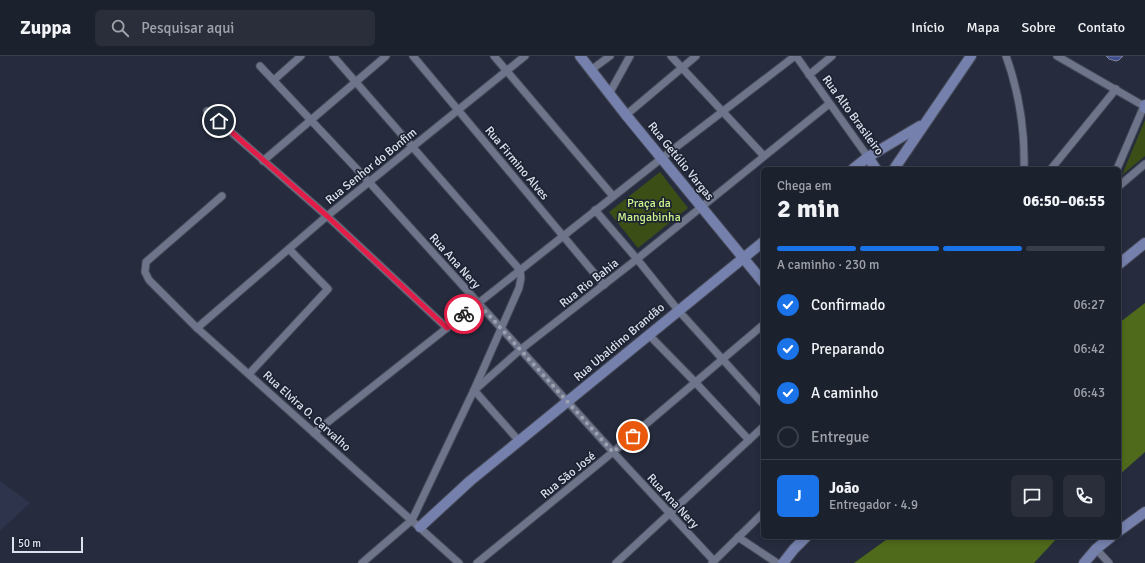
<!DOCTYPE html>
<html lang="pt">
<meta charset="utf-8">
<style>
body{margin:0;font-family:Signika,sans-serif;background:#292e3a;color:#f1f3f6;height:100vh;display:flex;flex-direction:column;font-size:15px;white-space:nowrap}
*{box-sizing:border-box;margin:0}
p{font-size:13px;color:#a0a3aa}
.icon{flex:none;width:22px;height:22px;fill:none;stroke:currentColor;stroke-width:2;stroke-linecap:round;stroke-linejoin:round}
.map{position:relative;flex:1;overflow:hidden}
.side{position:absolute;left:761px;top:111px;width:360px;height:372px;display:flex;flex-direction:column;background:#1c212e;border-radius:6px;box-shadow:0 2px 6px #0003,0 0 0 1px #3a3e4a}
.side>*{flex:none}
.scale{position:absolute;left:12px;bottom:10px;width:71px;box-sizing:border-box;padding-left:4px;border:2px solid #dde1ed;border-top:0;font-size:11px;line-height:14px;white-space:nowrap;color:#dde1ed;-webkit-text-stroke:3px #1d2233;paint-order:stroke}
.pin{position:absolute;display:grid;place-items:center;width:34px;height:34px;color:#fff;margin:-17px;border:2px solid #fff;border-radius:50%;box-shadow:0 1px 4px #0007}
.courier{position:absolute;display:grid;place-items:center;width:40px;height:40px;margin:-20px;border:3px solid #e11d48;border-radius:50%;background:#fff;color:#222;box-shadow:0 1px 5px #0007}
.overview em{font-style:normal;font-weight:800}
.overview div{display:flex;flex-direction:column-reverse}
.overview{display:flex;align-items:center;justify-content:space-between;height:68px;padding:0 16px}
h1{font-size:26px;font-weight:800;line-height:30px}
.bar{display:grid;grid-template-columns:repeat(4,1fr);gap:6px 4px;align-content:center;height:48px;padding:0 16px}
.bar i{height:5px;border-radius:3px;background:#3a3e4a}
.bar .current{background:#1a73e8}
.bar p{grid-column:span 4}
.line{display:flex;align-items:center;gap:10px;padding:0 16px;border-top:1px solid #3a3e4a}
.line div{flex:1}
.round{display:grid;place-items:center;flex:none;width:42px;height:42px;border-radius:6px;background:#292e3a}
ol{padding:0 16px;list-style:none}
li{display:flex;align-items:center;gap:12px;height:44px}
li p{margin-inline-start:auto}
li .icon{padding:4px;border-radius:50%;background:#1a73e8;color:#fff;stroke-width:4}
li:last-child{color:#a0a3aa}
li i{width:22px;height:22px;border:2px solid #3a3e4a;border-radius:50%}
header{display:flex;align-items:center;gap:24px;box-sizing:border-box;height:56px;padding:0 20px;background:#1c212e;border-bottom:1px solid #3a3e4a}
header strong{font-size:19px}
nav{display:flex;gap:22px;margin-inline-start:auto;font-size:14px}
.search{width:280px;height:36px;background:#292e3a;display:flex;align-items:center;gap:10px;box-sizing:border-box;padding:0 14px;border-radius:6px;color:#a0a3aa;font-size:15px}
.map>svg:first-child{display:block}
.built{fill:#2d344c}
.green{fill:#3b4e16}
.water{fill:#4f6a1b}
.building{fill:#404f91;stroke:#7d849a}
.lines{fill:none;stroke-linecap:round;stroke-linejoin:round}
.street-casing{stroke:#454958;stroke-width:9}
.secondary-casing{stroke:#454958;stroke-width:12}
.street{stroke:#6e758b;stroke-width:7}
.secondary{stroke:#7581ac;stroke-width:10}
.done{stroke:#9da2b0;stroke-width:4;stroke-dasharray:0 7.2}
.route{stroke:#e11d48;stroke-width:5}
.labels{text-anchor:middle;stroke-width:3.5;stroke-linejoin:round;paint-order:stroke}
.street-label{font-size:12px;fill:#dde1ed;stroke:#1d2233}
.park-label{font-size:12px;fill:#caf38b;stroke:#1d2233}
</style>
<header>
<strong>Zuppa</strong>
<div class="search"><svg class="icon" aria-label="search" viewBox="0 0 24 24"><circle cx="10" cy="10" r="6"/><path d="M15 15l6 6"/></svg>Pesquisar aqui</div>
<nav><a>Início</a><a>Mapa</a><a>Sobre</a><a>Contato</a></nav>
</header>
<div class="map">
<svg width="1145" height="507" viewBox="0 0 1145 507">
<rect width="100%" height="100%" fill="#262c3e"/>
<path class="built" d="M0,425l30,22 -30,28z"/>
<g class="green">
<path d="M1145,64v36l-23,19z"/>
<path d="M660,116l28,36 -50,40 -29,-36z"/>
</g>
<g class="water">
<path d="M1145,247v149l-26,23v-152z"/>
<path d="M890,481h168l-24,26h-180z"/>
</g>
<path class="building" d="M1106,0h17l-4,4 -3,1 -7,-2z"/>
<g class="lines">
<g class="street-casing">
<g id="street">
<path d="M333,0l187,214 1,8 -2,10 -45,102 -62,130 -50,43"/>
<path d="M413,0l191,229"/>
<path d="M494,0l119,140"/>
<path d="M671,0l93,100"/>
<path d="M796,0l72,101"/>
<path d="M1006,0c13,36 19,75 18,113"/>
<path d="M1057,0l87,50 -27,63"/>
<path d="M260,10l109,116 244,270 101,109"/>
<path d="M591,14l19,-14"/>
<path d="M809,19l23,-19"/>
<path d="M274,24l27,-24"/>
<path d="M609,38l21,-38"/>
<path d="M207,55l120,105 120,112"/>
<path d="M626,59l70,-59"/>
<path d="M263,105l48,-41 75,-64"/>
<path d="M1051,113l65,-80"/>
<path d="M1119,130l26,-22"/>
<path d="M222,140l-76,66 -1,10 4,8 48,48 262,235"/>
<path d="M595,154l42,49 41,51 85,94"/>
<path d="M197,272l130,-112 198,-160"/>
<path d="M649,279l46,47 54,58"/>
<path d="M249,318l79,-85 -39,-40"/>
<path d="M476,333l44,-39 117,-91 192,-155"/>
<path d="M474,334l45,51"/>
<path d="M314,377l348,-275 133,-102"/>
<path d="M738,481l39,26"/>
<path d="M1096,493l13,14"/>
<path d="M477,507l136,-111 150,-127"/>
<path d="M616,507l147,-136"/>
<path d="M712,507l51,-50"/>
</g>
</g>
<g class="secondary-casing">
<g id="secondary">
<path d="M580,0l46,59 137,167"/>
<path d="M1145,49v3"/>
<path d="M868,101l8,12"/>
<path d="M853,113l15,-12 52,-31"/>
<path d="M894,113l77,-113"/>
<path d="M1119,208l26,-21"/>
<path d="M420,471l50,-46 293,-239"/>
<path d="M1119,475l26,-19"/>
<path d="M783,507l11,-14 12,-12"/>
<path d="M1084,507l12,-14 15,-12"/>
</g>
</g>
<use href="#street" class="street"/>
<use href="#secondary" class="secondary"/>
</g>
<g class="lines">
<path class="done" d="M464,258l14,-11 135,149 20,-16"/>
<path class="route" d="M219,65l108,95 120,112 17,-14"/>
</g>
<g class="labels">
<g class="street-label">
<text transform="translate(853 59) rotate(54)" y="4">Rua Alto Brasileiro</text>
<text transform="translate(681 105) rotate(51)" y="4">Rua Getúlio Vargas</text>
<text transform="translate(517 107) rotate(50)" y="4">Rua Firmino Alves</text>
<text transform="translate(371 110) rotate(-39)" y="4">Rua Senhor do Bonfim</text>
<text transform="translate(455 205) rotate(48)" y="4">Rua Ana Nery</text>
<text transform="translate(589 227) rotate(-38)" y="4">Rua Rio Bahia</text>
<text transform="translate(619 286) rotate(-40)" y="4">Rua Ubaldino Brandão</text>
<text transform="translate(307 355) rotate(42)" y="4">Rua Elvira O. Carvalho</text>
<text transform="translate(568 419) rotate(-39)" y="4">Rua São José</text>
<text transform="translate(673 445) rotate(47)" y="4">Rua Ana Nery</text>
</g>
<g class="park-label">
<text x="649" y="151">Praça da<tspan x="649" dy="14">Mangabinha</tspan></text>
</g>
</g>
</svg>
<div class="scale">50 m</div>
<div class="pin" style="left:633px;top:380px;background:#ea580c"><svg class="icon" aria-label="bag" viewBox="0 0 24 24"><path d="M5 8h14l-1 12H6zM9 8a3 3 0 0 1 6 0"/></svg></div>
<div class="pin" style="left:219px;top:65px;background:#1f2937"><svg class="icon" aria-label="home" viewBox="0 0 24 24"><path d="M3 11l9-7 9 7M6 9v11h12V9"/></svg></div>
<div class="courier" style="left:464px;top:258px"><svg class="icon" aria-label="bike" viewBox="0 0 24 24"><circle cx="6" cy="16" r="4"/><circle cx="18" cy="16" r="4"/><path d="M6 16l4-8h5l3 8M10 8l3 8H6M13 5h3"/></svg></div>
<section class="side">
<div class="overview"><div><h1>2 min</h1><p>Chega em</p></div><em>06:50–06:55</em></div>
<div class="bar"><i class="current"></i><i class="current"></i><i class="current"></i><i></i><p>A caminho · 230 m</p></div>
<ol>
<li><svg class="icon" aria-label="check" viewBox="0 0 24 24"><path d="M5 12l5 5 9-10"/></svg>Confirmado<p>06:27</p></li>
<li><svg class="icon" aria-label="check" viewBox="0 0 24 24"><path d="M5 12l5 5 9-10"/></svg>Preparando<p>06:42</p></li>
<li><svg class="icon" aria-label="check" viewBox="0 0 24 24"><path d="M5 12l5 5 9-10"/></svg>A caminho<p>06:43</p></li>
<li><i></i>Entregue</li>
</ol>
<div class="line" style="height:72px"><b class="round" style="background:#1a73e8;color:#fff">J</b><div><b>João</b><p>Entregador · 4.9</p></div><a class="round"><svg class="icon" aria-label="chat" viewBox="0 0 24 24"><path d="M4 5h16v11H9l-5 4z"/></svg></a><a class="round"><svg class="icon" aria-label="phone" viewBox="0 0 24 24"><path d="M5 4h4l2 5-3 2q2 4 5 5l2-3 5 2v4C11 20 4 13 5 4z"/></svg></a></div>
</section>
</div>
